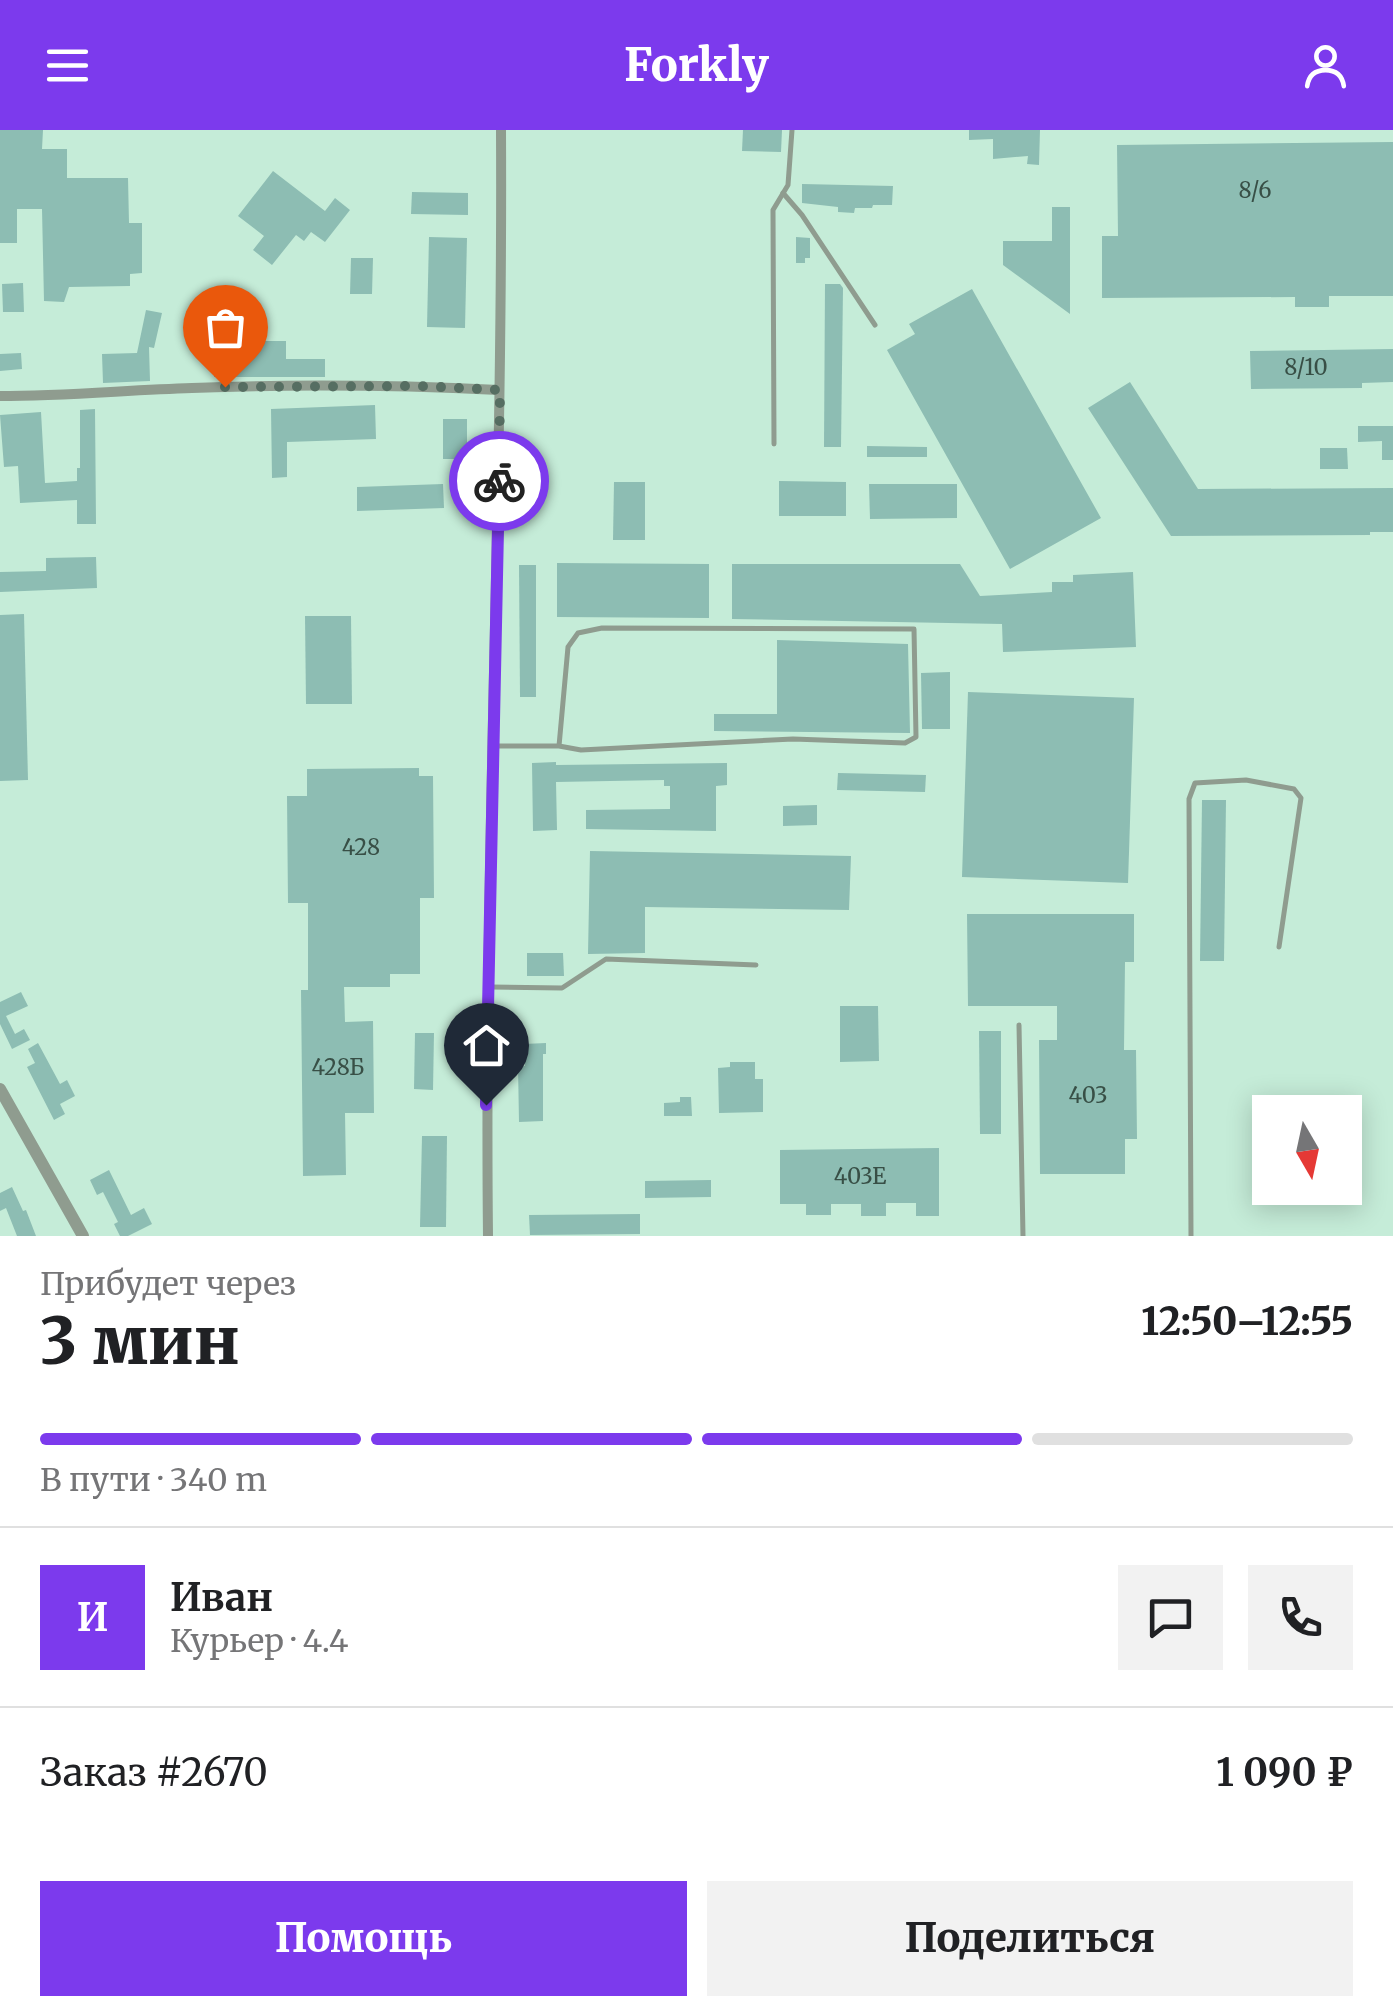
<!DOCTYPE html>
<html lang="ru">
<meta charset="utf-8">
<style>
body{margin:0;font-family:Merriweather,serif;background:#f2f2f2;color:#202124;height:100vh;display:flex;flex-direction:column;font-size:38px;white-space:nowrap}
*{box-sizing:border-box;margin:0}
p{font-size:32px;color:#757577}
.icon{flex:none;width:55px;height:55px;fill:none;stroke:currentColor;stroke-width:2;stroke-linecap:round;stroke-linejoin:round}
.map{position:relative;height:1106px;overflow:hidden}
.sheet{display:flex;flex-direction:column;background:#fff;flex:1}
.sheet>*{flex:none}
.needle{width:65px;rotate:171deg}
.fabs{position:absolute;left:1252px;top:965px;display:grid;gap:20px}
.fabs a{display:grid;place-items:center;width:110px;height:110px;border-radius:0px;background:#fff;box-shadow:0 5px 25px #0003;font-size:50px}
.pin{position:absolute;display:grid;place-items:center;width:85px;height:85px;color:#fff;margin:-102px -42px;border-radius:50% 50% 50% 0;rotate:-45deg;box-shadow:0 0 10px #0007}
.pin .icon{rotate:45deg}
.courier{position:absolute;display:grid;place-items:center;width:100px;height:100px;margin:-50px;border:8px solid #7c3aed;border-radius:50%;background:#fff;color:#222;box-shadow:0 2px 12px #0007}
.headline em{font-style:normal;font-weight:800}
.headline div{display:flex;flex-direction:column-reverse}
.headline{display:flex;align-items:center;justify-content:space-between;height:170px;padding:0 40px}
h1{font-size:65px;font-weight:800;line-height:75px}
.bar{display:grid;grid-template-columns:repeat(4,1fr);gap:15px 10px;align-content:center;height:120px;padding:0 40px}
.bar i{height:12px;border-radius:8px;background:#e0e0e0}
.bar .current{background:#7c3aed}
.bar p{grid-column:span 4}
.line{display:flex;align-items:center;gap:25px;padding:0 40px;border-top:2px solid #e0e0e0}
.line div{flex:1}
.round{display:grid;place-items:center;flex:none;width:105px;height:105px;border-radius:0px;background:#f2f2f2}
.primary-button{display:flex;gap:20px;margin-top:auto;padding:20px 40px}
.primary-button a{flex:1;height:115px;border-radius:0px;background:#7c3aed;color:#fff;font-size:40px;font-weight:800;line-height:115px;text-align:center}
.primary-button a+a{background:#f2f2f2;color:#202124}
header{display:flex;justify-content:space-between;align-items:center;height:130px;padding:0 40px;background:#7c3aed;color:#fff;font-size:45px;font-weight:800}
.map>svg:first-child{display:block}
.building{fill:#8dbdb3}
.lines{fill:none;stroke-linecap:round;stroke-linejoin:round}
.service{stroke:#8f9c8f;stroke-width:5}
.minor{stroke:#8f9c8f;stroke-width:10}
.tertiary{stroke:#8f9c8f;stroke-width:12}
.done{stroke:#566e62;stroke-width:10;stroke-dasharray:0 18}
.route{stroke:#7c3aed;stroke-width:12}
.labels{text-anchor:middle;stroke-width:8;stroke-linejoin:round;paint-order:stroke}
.number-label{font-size:22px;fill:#384f46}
</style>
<header><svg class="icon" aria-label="menu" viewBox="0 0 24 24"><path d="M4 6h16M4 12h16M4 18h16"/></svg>Forkly<svg class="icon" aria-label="person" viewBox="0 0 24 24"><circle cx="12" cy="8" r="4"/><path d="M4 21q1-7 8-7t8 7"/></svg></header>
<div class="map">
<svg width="1393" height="1106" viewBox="0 0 1393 1106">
<rect width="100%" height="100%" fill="#c5ecd8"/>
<g class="building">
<path d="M0,0h43l-1,19h25v29h61l1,45h13v50l-12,1v12l-61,1 -5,15 -20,-1 -2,-92h-25v34h-17z"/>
<path d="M743,0h39l-1,22 -39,-1z"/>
<path d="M969,0h71l-1,35 -12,-1 1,-8 -35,3v-20l-24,1z"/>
<path d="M1393,12v154h-64v11h-34v-10l-193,1v-62h16l-1,-91z"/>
<path d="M273,41l52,40 10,-13 15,12 -25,32 -14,-10 -7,9 -8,-6 -24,30 -19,-15 11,-14 -26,-20z"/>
<path d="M802,54l91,2 -1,19h-19l-1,3h-17l-1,5 -16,-1v-5l-36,-4z"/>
<path d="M412,62l56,1v22l-57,-1z"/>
<path d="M1052,77h18v107l-67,-49v-24h49z"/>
<path d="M429,107l38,1 -2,90 -38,-1z"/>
<path d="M796,107l14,1v20h-5v5h-9z"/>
<path d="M351,128h22l-1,36h-22z"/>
<path d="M23,153l1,29h-21l-1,-28z"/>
<path d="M825,154h15l3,4 -2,159h-17z"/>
<path d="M972,159l129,229 -91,51 -123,-219 28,-16 -6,-10z"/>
<path d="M146,180l16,3 -8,35 -5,-1 1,34 -47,2 -1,-29 35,-1z"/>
<path d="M250,211h36v18h39v18h-111l1,-19 35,1z"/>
<path d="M1393,219v33l-31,1v5l-111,1 -1,-38z"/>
<path d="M21,223l1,16 -22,2v-17z"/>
<path d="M1130,252l68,107 195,-1v44h-23v3l-199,1 -83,-128z"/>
<path d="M375,275l1,34 -89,3v35l-15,1 -1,-69z"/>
<path d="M95,279l1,115h-19v-24l-57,3 -2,-37 -14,1 -4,-52 41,-3 4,71 32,-2v-13h3v-58z"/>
<rect x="443" y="289" width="24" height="40"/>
<path d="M1358,296h35v34h-11v-19l-24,1z"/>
<path d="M867,316l60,1v10h-60z"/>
<path d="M1320,318h27l1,21h-28z"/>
<path d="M779,351l67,1v34h-67z"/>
<path d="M614,352h31v58h-32z"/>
<path d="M443,354l1,24 -87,3v-24z"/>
<path d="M869,354h88v34l-87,1z"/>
<path d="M96,427l1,31 -97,4v-20l46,-1v-13z"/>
<path d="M557,433l152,1v54l-152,-1z"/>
<path d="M732,434h228l20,32 72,-4v-10h21v-7l60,-3 3,75 -133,5 -1,-28 -270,-5z"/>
<path d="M519,435h17v132h-16z"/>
<path d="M24,484l4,166 -28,1v-166z"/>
<path d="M305,486h46l1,88h-46z"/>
<path d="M777,510l131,4 2,89 -196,-2v-17h63z"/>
<path d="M950,542v57h-28l-1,-56z"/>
<path d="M968,562l166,6 -6,185 -166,-6z"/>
<path d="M556,632v3l171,-2v22l-11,1v45l-130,-2v-19l84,-1v-23h-6v-6l-108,2 1,48 -24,1 -1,-68z"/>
<path d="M419,638v8h14l1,122h-14v76h-30v13h-46l1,35 28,-1 1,92h-29l1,62 -43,1 -2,-186h7v-87h-20l-1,-107h20v-27z"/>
<path d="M838,643l88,2 -1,17 -88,-2z"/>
<path d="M1202,670h24l-2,161h-24z"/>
<path d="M817,675v20l-34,1v-20z"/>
<path d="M590,721l261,5 -2,54 -204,-3v46l-57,1z"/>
<path d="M967,784h167v48h-9l-1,88h12l1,89h-12v35h-85l-1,-134h18v-34h-89z"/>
<path d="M527,823h36l1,23h-37z"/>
<path d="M21,862l7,14 -22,10 9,18 9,-5 6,11 -18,9 -12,-25v-22z"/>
<path d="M840,876h38l1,55 -39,1z"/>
<path d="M979,901h22v103h-21z"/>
<path d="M415,903h19l-1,57 -19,-1z"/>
<path d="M38,913l22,41 7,-4 8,16 -15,8 5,10 -11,6 -27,-53 8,-4 -7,-14z"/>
<path d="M546,913v11h-3v67l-24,1 -1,-56h7l-1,-22z"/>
<path d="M730,932h25v17h8v33l-44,1 -1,-45 12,-1z"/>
<path d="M680,967h11l1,19h-28v-13l16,-1z"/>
<path d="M422,1006h25l-1,91h-26z"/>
<path d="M939,1018v68h-23v-13h-30v13h-25v-12h-30v11h-25v-11h-26v-54z"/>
<path d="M109,1040l22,45 13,-7 8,16 -24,12h-8l-6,-12 4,-2 -15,-30 -6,3 -7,-15z"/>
<path d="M711,1050v17l-66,1v-17z"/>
<path d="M12,1057l11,24 3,-1 10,26h-19l-11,-28 -6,3v-18z"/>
<path d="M640,1084v20l-110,1 -1,-20z"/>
</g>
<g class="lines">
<g class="service">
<path d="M783,63l19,22 73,110"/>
<path d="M774,314l-1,-234 15,-25 4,-55"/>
<path d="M493,616h66l22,4 212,-11 112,4 11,-6 -2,-108 -312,-1 -24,5 -10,14 -9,99"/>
<path d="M491,857l71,1 44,-29 150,6"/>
<path d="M1019,895l4,211"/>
<path d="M1191,1106l-2,-437 6,-16 51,-3 48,9 7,9 -22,149"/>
</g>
<g class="minor">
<path d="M0,266c64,0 128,-6 192,-8 102,-4 205,-3 307,2"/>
<path d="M488,1106c-4,-369 15,-737 13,-1106"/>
</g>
<path class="tertiary" d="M0,959l83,147"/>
</g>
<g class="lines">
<path class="done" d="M225,257l193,-1 82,4 -1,91"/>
<path class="route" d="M486,975l13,-624"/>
</g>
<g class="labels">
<g class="number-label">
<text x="1255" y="68">8/6</text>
<text x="1306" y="245">8/10</text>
<text x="361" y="725">428</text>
<text x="338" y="945">428Б</text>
<text x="1088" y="973">403</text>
<text x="860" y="1054">403Е</text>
</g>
</g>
</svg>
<div class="fabs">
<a><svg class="needle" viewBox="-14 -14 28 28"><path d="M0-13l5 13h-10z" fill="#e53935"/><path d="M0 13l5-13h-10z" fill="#757577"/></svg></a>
</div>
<div class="pin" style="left:225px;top:257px;background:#ea580c"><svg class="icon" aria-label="bag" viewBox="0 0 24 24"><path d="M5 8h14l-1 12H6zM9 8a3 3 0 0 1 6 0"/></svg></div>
<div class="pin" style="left:486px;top:975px;background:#1f2937"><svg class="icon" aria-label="home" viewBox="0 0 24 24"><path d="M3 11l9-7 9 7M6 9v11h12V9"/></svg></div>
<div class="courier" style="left:499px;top:351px"><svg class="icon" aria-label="bike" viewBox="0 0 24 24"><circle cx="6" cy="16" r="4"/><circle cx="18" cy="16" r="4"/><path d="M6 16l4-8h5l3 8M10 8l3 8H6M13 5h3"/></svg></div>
</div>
<section class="sheet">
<div class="headline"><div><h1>3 мин</h1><p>Прибудет через</p></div><em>12:50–12:55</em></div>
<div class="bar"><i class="current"></i><i class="current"></i><i class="current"></i><i></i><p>В пути · 340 m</p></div>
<div class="line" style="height:180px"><b class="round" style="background:#7c3aed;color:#fff">И</b><div><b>Иван</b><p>Курьер · 4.4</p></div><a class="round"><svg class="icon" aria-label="chat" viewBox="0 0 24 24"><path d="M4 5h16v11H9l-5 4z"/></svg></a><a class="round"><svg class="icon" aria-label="phone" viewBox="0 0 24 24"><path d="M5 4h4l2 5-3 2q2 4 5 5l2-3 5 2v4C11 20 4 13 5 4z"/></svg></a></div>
<div class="line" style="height:130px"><div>Заказ #2670</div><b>1 090 ₽</b></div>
<div class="primary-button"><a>Помощь</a><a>Поделиться</a></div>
</section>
